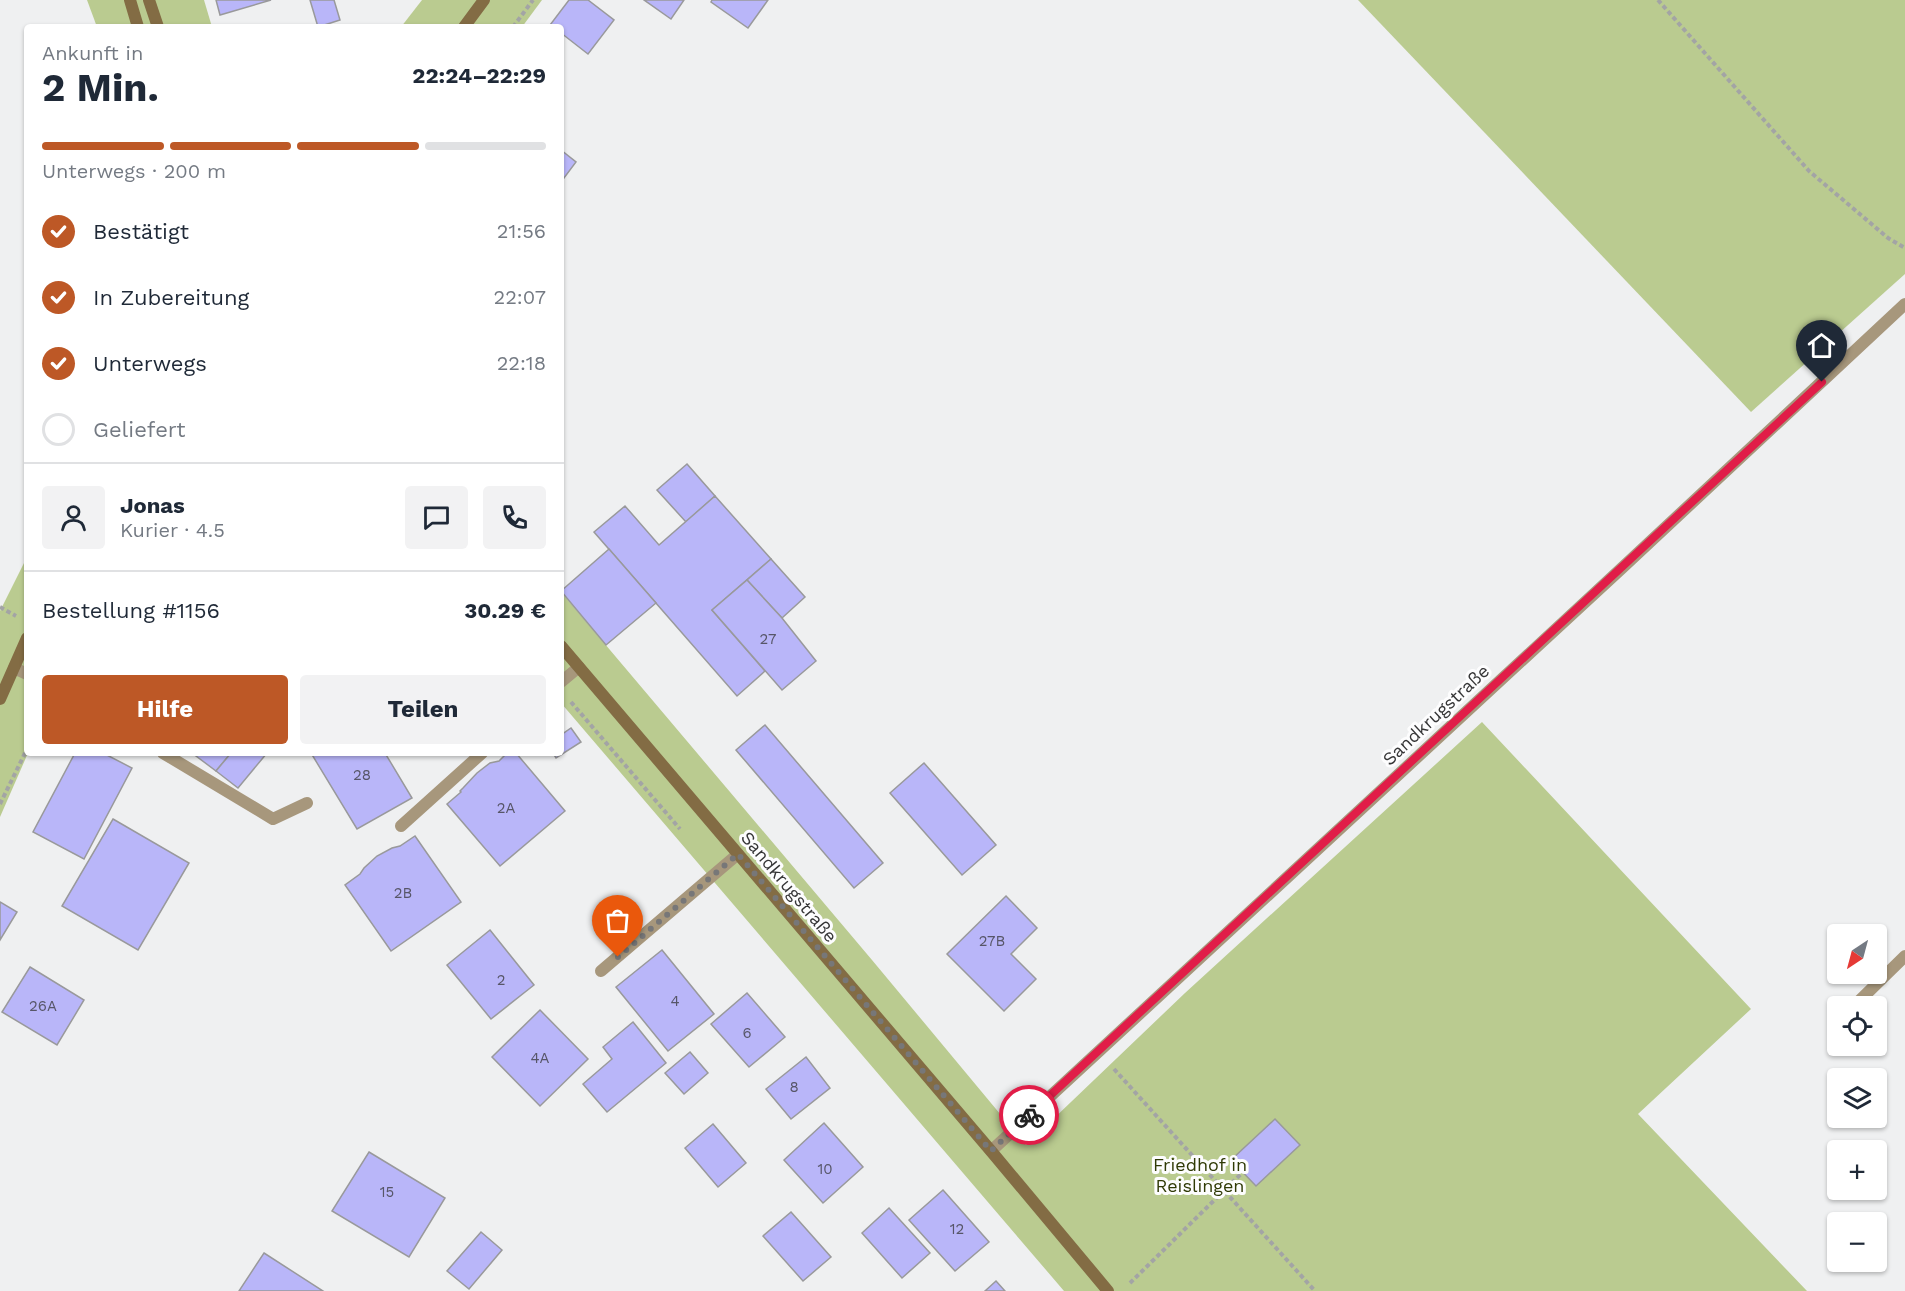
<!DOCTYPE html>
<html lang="de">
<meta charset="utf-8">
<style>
body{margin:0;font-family:"Work Sans",sans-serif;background:#f2f2f3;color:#1f2937;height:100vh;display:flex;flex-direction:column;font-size:22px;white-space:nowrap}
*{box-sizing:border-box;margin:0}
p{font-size:20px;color:#747a83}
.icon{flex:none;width:33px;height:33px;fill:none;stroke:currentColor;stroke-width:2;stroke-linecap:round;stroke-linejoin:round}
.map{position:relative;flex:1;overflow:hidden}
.drawer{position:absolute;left:24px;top:24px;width:540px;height:732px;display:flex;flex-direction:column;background:#fff;border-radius:6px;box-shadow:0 2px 4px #0004}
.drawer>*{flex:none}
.needle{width:39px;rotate:216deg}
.fabs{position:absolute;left:1827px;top:924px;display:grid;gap:12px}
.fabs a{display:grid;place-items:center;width:60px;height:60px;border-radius:6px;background:#fff;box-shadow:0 2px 4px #0004;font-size:30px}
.pin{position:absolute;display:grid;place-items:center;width:51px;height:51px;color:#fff;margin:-62px -26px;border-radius:50% 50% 50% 0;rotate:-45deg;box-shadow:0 0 6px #0007}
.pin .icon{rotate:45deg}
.courier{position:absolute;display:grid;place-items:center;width:60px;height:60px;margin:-30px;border:4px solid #e11d48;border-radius:50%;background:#fff;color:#222;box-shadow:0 2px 8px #0007}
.head em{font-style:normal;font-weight:700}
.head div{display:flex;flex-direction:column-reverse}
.head{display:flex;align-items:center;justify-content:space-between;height:102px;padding:0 18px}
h1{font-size:39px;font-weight:700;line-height:45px}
.bar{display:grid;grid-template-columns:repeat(4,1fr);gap:9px 6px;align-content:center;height:72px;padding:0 18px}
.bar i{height:8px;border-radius:4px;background:#e0e1e3}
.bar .on{background:#bd5826}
.bar p{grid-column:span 4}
.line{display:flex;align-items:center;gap:15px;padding:0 18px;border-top:2px solid #e0e1e3}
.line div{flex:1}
.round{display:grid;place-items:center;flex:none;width:63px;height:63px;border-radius:6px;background:#f2f2f3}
ol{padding:0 18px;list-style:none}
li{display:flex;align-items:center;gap:18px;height:66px}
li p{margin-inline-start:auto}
li .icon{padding:6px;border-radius:50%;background:#bd5826;color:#fff;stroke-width:4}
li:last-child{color:#747a83}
li i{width:33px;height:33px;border:3px solid #e0e1e3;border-radius:50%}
.action{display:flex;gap:12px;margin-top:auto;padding:12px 18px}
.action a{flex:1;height:69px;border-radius:6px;background:#bd5826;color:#fff;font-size:24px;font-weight:700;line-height:69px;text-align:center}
.action a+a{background:#f2f2f3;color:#1f2937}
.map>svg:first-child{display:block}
.green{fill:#bacb90}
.building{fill:#b9b6f9;stroke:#99999b;stroke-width:1.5}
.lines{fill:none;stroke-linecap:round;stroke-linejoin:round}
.path{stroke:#a3a4a5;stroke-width:4;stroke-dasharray:4.5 3;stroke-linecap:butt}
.lane{stroke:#a7977c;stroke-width:12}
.street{stroke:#a7977c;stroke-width:12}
.secondary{stroke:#836c44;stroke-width:12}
.done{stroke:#777778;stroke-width:6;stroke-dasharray:0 10.8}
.route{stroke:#e11d48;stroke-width:8}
.labels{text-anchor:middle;stroke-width:6;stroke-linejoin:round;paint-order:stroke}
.number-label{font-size:15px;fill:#575668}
.street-label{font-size:18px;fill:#363637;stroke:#fdfdfe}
.park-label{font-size:18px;fill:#2f3a05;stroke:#fdfdfe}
</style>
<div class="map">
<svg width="1905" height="1291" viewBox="0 0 1905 1291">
<rect width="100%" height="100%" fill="#eff0f1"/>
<g class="green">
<path d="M87,0h117l8,27h-115z"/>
<path d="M422,0h120l-20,27h-121z"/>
<path d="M1358,0h547v274l-154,138z"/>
<path d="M27,557l1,196 -28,64v-206z"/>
<path d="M561,592l311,368 154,185 159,-152 297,-271 269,287 -113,105 169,177h-743l-503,-588z"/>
</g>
<g class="building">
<path d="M216,0h55l-51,15z"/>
<path d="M310,0h24l6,20 -22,7z"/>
<path d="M569,0h19l26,20 -26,34 -27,-21v-6h-8l-3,-2z"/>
<path d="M644,0h40l-13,19z"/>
<path d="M712,0h56l-20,28 -37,-26z"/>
<path d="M561,150l15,12 -15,20z"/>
<path d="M687,464l28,32 -29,26 -29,-32z"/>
<path d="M715,496l56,63 -59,51 53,61 -28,25 -143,-164 31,-26 34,39z"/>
<path d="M609,549l47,54 -50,42 -45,-54z"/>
<path d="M771,559l34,38 -23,21 -35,-38z"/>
<path d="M747,580l35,38 34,43 -34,29 -70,-80z"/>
<path d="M765,725l118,138 -29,25 -118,-138z"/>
<path d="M571,728l10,14 -25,16 -3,-5h8v-18z"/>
<path d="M75,753h28l29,15 -48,91 -51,-27z"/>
<path d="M192,753h39l-15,18z"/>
<path d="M231,753h36l-29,35 -22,-17z"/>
<path d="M311,753h74l27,45 -55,31z"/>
<path d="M507,753h9l49,58 -65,55 -53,-62 14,-12 -1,-1 3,-3 14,-15 13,-10 9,-2z"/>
<path d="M924,763l72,82 -34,30 -72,-82z"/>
<path d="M113,819l76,44 -51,87 -76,-44z"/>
<path d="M415,836l46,66 -70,49 -46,-66 15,-11 4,-6 13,-12 15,-8 8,-2z"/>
<path d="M1006,896l31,32 -26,26 25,25 -32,32 -57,-57z"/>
<path d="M0,902l17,10 -17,28z"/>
<path d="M490,930l44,55 -43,34 -44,-54z"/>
<path d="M662,950l52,64 -46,37 -52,-64z"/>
<path d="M30,967l54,33 -27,45 -55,-33z"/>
<path d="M747,993l38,44 -36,30 -38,-43z"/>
<path d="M540,1010l48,49 -48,47 -48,-49z"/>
<path d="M633,1022l33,41 -59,49 -24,-28 29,-25 -9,-12z"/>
<path d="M690,1052l18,21 -24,21 -19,-21z"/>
<path d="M806,1057l24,31 -39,31 -25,-30z"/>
<path d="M1275,1119l25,26 -44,41 -25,-26z"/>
<path d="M824,1123l39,44 -40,36 -39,-43z"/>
<path d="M713,1124l33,39 -28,24 -33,-39z"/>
<path d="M369,1152l76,46 -36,59 -77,-46z"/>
<path d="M943,1190l46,52 -34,29 -46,-51z"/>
<path d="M889,1208l41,45 -28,25 -40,-45z"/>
<path d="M791,1212l40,45 -28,24 -40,-45z"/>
<path d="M481,1232l21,18 -33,39 -22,-18z"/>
<path d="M264,1253l59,38h-84z"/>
<path d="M996,1281l9,10h-20z"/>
</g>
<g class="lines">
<g class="path">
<path d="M1658,0l151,171 79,67 17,10"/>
<path d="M513,27l20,-27"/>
<path d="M0,607l16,9"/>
<path d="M571,702l109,127"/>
<path d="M0,804l27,-55"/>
<path d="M1114,1069l201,222"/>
<path d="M1130,1283l113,-111"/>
</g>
<g class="lane">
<path d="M14,668l13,6"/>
<path d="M561,682l18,-15"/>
<path d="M163,753l110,66 34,-16"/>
<path d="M401,826l81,-73"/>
<path d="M601,971l137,-117"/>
<path d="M1855,1005l50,-49"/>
</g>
<path class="street" d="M991,1151l631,-583 283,-264"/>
<g class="secondary">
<path d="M130,0l8,27"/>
<path d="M149,0l9,27"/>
<path d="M464,27l20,-27"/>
<path d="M561,646l430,505 117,140"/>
<path d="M0,699l27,-61"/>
</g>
</g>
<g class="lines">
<path class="done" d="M618,957l120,-103 253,297 38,-36"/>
<path class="route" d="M1029,1115l793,-733"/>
</g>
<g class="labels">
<g class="number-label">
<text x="768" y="644">27</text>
<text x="362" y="780">28</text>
<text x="506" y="813">2A</text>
<text x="403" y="898">2B</text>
<text x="992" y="946">27B</text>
<text x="501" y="985">2</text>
<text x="675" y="1006">4</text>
<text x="43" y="1011">26A</text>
<text x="747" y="1038">6</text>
<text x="540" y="1063">4A</text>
<text x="794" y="1092">8</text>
<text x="825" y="1174">10</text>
<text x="387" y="1197">15</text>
<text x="957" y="1234">12</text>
</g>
<g class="street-label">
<text transform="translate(1436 715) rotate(-43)" y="6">Sandkrugstraße</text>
<text transform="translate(789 887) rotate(50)" y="6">Sandkrugstraße</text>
</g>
<g class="park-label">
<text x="1200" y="1171">Friedhof in<tspan x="1200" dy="21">Reislingen</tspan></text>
</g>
</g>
</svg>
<div class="fabs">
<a><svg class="needle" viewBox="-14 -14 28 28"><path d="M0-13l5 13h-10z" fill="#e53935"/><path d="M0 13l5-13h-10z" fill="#747a83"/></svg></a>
<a><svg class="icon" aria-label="locate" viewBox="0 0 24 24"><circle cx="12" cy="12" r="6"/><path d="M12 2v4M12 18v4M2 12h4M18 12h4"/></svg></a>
<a><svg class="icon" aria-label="layers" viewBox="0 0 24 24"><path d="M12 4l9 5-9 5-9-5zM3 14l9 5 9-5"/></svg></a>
<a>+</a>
<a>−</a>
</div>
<div class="pin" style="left:618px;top:957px;background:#ea580c"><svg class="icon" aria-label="bag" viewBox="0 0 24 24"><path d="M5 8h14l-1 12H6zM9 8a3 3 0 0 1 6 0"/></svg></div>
<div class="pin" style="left:1822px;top:382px;background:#1f2937"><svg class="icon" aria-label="home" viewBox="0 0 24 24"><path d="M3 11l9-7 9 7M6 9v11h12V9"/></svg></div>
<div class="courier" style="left:1029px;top:1115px"><svg class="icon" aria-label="bike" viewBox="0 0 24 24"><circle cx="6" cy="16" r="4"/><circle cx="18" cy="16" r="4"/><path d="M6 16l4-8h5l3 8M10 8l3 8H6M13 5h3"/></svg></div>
<section class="drawer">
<div class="head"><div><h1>2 Min.</h1><p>Ankunft in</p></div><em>22:24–22:29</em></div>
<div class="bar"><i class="on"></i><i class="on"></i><i class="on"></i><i></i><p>Unterwegs · 200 m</p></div>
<ol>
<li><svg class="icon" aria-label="check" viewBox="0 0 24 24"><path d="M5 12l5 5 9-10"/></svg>Bestätigt<p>21:56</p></li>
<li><svg class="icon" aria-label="check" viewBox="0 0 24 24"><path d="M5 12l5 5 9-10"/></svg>In Zubereitung<p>22:07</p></li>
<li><svg class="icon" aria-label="check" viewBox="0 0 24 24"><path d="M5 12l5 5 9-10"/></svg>Unterwegs<p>22:18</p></li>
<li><i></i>Geliefert</li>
</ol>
<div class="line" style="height:108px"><a class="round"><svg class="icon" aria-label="person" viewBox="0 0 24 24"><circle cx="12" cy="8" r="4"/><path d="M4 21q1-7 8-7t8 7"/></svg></a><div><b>Jonas</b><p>Kurier · 4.5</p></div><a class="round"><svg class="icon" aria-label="chat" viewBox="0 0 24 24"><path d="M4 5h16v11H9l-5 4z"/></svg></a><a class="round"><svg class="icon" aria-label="phone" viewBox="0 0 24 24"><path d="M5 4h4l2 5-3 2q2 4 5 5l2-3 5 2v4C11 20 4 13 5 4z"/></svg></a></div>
<div class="line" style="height:78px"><div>Bestellung #1156</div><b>30.29 €</b></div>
<div class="action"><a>Hilfe</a><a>Teilen</a></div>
</section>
</div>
